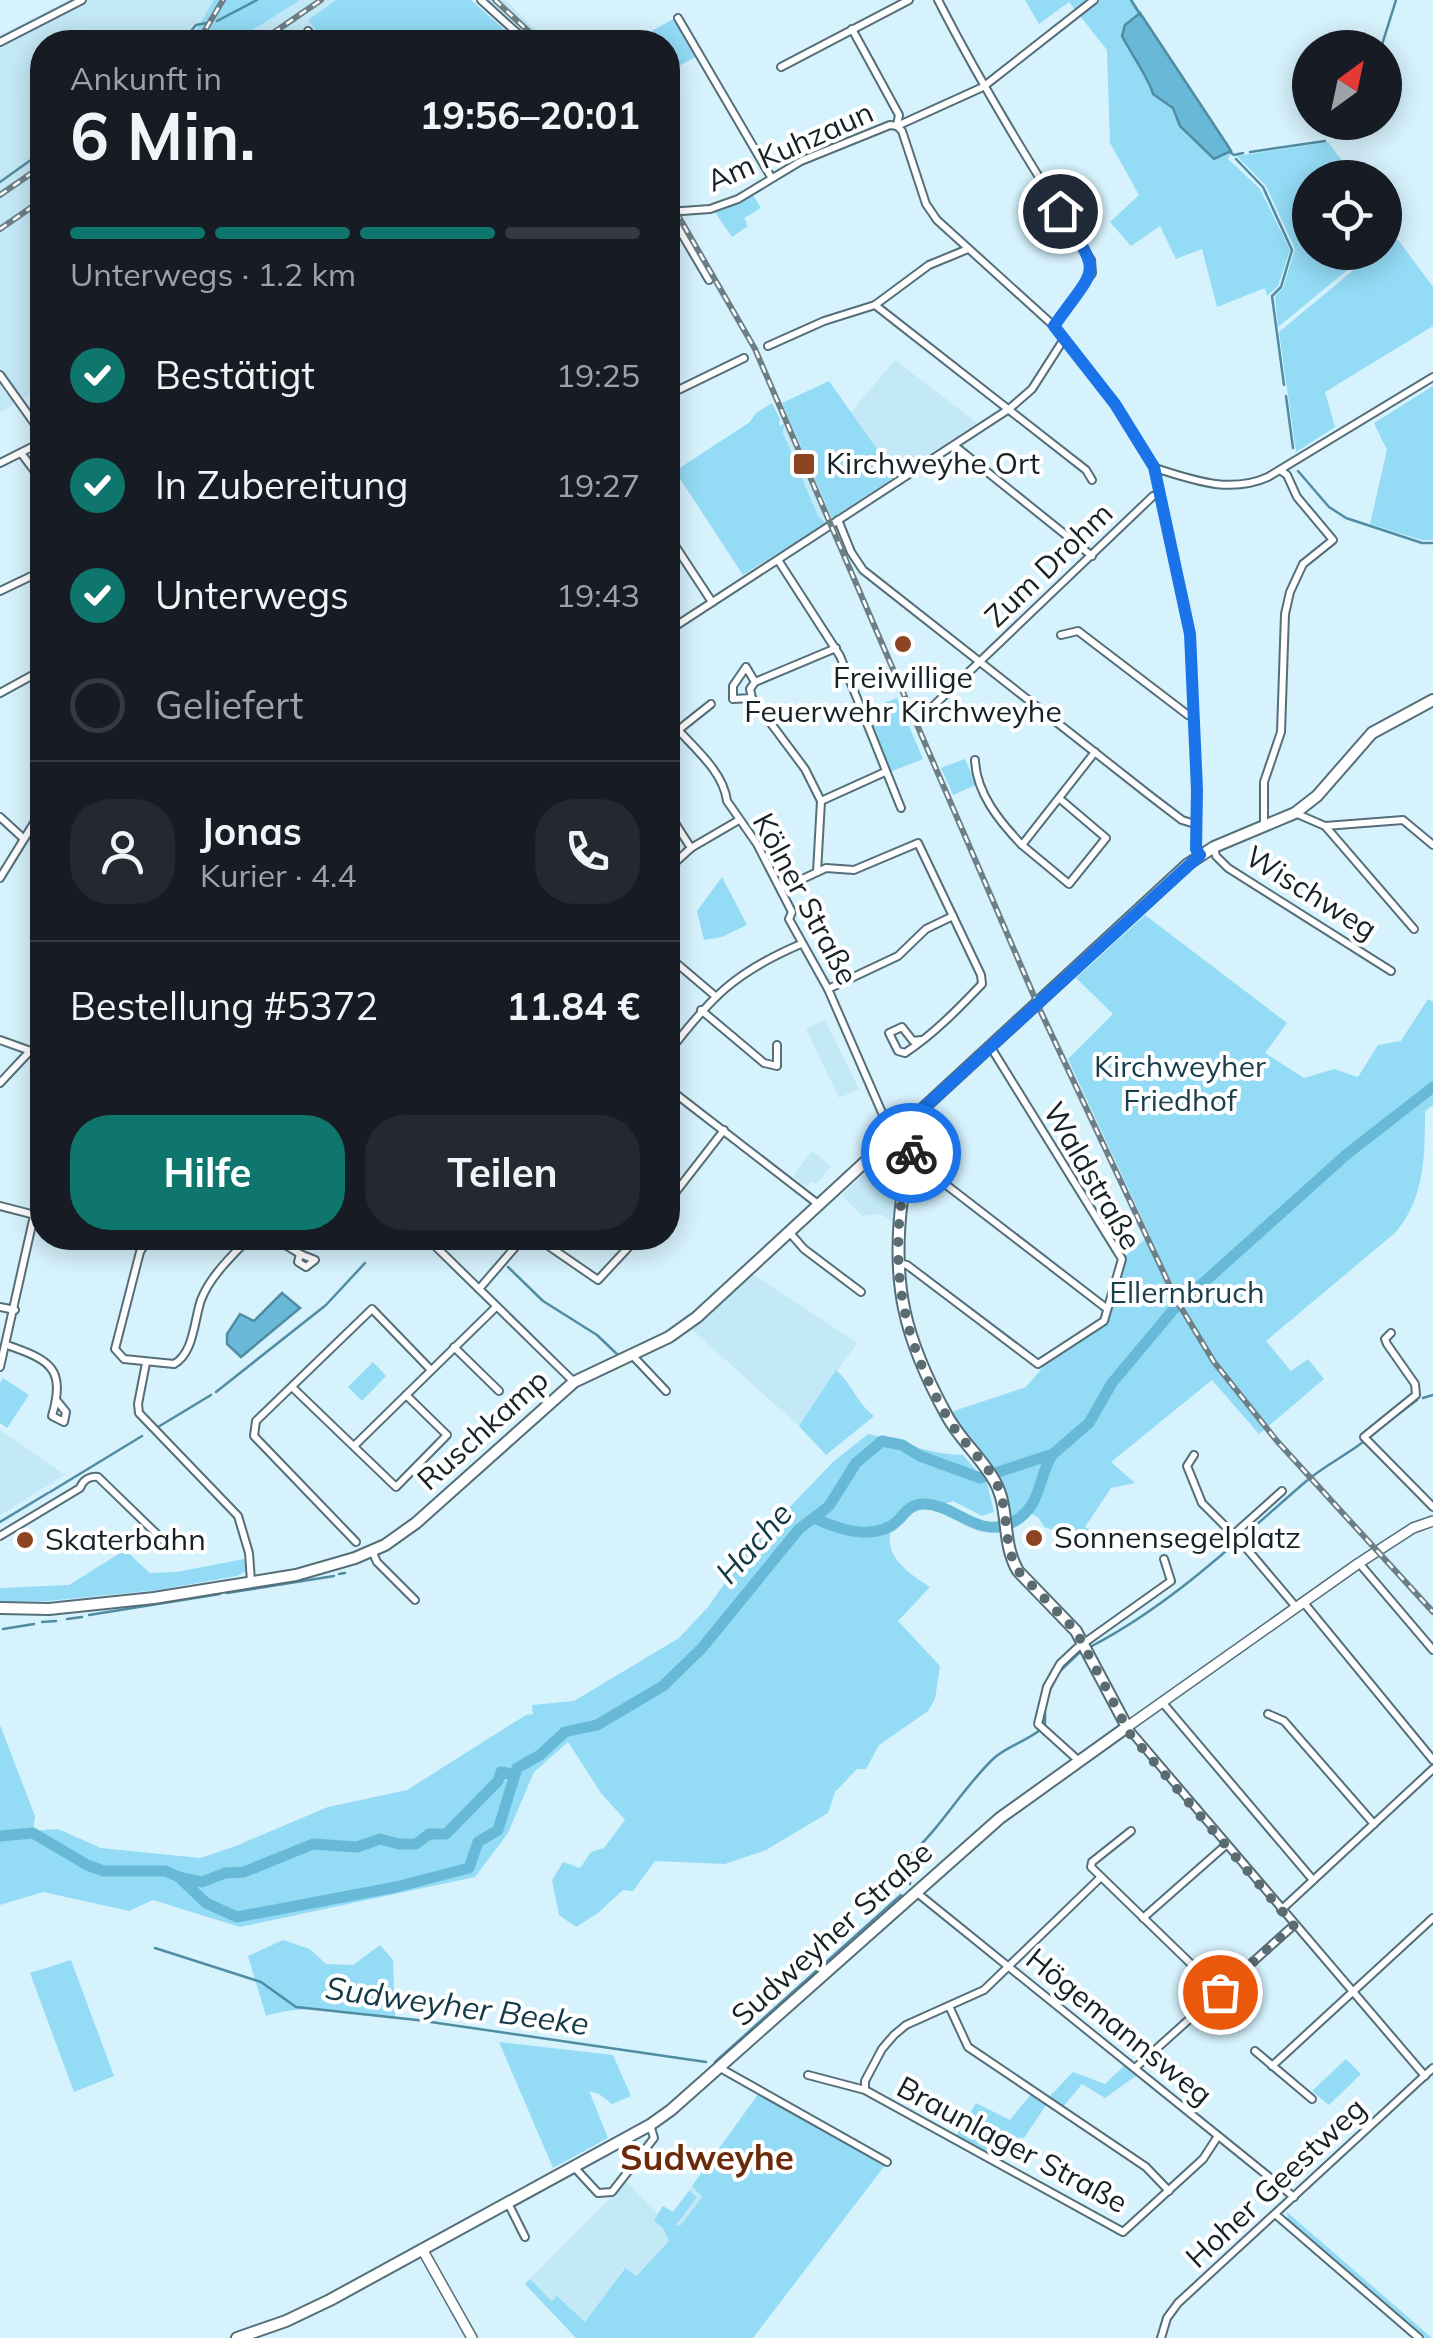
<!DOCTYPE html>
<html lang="de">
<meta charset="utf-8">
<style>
body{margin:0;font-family:Mulish,sans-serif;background:#242831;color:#f1f3f6;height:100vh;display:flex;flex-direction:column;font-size:38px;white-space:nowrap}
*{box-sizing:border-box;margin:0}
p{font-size:32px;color:#9ea1a6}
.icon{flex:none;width:55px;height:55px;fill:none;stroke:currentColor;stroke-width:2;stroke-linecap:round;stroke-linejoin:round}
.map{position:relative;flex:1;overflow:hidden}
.side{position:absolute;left:30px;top:30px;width:650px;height:1220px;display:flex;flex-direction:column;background:#171b24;border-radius:40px;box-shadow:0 5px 25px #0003}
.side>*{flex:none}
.needle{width:65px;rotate:33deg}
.fabs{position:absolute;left:1292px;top:30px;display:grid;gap:20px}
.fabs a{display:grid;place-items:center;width:110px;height:110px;border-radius:50%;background:#171b24;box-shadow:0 5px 25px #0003;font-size:50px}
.pin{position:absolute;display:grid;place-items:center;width:85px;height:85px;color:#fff;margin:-42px;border:5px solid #fff;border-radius:50%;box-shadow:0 2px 10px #0007}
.courier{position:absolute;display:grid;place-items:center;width:100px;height:100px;margin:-50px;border:8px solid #1a73e8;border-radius:50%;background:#fff;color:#222;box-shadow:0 2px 12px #0007}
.overview em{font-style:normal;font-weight:700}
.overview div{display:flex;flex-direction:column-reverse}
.overview{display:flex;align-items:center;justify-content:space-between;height:170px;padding:0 40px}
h1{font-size:65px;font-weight:700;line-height:75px}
.bar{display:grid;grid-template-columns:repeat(4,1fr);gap:15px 10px;align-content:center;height:120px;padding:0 40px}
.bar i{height:12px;border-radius:8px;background:#363941}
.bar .on{background:#0f766e}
.bar p{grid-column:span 4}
.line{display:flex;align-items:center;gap:25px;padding:0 40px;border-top:2px solid #363941}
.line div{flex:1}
.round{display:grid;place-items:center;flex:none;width:105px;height:105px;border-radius:40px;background:#242831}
ol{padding:0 40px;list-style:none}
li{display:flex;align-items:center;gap:30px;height:110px}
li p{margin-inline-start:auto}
li .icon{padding:10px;border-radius:50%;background:#0f766e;color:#fff;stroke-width:4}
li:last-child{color:#9ea1a6}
li i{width:55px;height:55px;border:5px solid #363941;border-radius:50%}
.primary-button{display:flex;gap:20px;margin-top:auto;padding:20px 40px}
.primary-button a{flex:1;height:115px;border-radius:40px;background:#0f766e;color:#fff;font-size:40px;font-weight:700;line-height:115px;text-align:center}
.primary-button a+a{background:#242831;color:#f1f3f6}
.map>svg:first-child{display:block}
.built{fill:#c3e8f6}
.green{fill:#94dbf6;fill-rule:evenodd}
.water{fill:#68b9d7;stroke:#508ca2;stroke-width:2.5}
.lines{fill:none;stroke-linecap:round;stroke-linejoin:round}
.stream{stroke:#508ca2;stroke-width:2.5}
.river{stroke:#68b9d7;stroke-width:11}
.minor-casing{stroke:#556e78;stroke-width:10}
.tertiary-casing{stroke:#556e78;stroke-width:12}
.secondary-casing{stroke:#556e78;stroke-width:14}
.minor{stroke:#fff;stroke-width:6}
.tertiary{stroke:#fff;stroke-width:9}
.secondary{stroke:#fff;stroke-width:10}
.rail-casing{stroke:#6c7f86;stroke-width:6}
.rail{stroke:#fff;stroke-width:2.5;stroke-dasharray:8;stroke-linecap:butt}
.done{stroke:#5a6b71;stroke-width:10;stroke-dasharray:0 18}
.route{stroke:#1a73e8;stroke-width:12}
.poi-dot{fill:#8c4423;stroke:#fff;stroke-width:4}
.labels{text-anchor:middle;stroke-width:8;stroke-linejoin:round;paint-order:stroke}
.street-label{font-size:30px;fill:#172226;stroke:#fff}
.poi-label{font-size:30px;fill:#172226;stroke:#fff;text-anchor:start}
.park-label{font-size:30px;fill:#193f4c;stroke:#fff}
.water-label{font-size:32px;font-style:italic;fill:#143a47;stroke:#fff}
.quarter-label{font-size:35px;font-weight:bold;fill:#6b2b0b;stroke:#fff}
</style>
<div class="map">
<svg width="1433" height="2338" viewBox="0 0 1433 2338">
<rect width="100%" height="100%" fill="#d6f2fd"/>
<g class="built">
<path d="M69,0h145l-25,42h-147v344l-42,27v-378z"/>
<path d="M300,0h36l-28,20 11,15 -11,7h-74z"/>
<path d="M487,0h18l43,42h-15z"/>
<path d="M668,193l89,153 286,662 138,291 35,60 62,79 155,171v8l-160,-176 -63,-77 -30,-50 -142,-300 -205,-476 -7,-15 -8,-7 -35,-83 1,-9 -32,-76 -84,-143z"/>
<path d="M895,360l82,63 -81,53 -45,-64z"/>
<path d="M825,1020l34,69 -20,9 -33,-69z"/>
<path d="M896,1150l6,12 -9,60 -12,-8 -19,2 -20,-21 47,-44z"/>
<path d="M812,1151l19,15 -15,18 -4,-2 -7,4 -12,-10z"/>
<path d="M753,1274l104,69 -58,83 -108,-97z"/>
<path d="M0,1430l65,45 -65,40z"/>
<path d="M626,2182l32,31 5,-7 10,6 19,-26 10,11 -33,44 -34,35 -11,-8 -39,55 -27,-27 -5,5 -23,-22z"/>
</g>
<g class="green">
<path d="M214,0h86l-66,42h-45z"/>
<path d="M336,0h135l47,42h-193l-17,-22z"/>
<path d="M1025,0h108l99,151 -4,8 32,30 30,61 -12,36 -11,10 -2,-8 -48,19 -15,-58 -26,10 -16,-33 -29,20 -21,-24 29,-27 -29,-52 -3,-93 -38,-48 -30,22zM1139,14l89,132 2,5 -50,-25 -7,-18 -20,-14c-3,-14 -23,-41 -31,-58z"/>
<path d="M675,18l22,38 -29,16v-30h-36z"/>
<path d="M1328,142l26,35 -44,1v74l58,1 -90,74 -3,-31 8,-8 12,-39 -29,-63 -29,-30z"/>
<path d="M753,195l8,13 -17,10 4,8 -16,11 -18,-26z"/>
<path d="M1394,238l5,3 34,46v39l-108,66 10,35 -39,25 -17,-120 95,-79 11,-1v-9z"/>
<path d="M829,381l67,95 -64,42 -50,-115z"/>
<path d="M1433,386v154h-12l-51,-16 17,-74 -13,-27z"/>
<path d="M772,403l8,16 -1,7 5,-2 -1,9 35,83 8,7 -83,52 -68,-104 75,-49 6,-9z"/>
<path d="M897,698l26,61 -33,13 -24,-62z"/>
<path d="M965,759l11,26 -23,10 -12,-27z"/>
<path d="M722,877l25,48 -25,12 -18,3 -7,-29z"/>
<path d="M1145,915l142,108 -22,30 39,25 30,-9 24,8 20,-32 23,-4 27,-42 5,3v103l-8,6c0,44 0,86 -29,121l-130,109 25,30 17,-12 16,20 -65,55 -47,-54 -101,82 24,21 -24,5 -26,39 24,17 -2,3 -63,-20 -6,-10 -15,-7 -14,11c1,-44 -34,-75 -58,-109l75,-25 18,-21 56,-39 14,-28 9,-41 27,-23 -82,-176 45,-45 -37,-36z"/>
<path d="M373,1362l13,14 -24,25 -14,-14z"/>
<path d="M836,1370c16,14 21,33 38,46l-48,39 -27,-29z"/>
<path d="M3,1378l26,17 -22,33 -7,-5v-40z"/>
<path d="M868,1434c33,6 61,21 95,21l24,28 7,29 -12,4 -29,-15c-14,7 -25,-2 -39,2 -8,2 -13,9 -17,15 -21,33 8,53 33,69l-32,34 42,45 -5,33 -7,12 -49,34 -13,24h-9l-22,23 -7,21 -62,37 -41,14 -70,-3 -22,30 -10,-1 -25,23 -22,14 -17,-12 -7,-35 11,-18 17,6 11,-16 13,-4 21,-28 -24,-27 -33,-51 -34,30 -26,61 -33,44 -235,50 -87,-27 -24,11 -86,-19 -43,13v-180l35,91 -2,15 25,-2 43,19 99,10 36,-12 92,-39 79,-17 119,-75 7,-1 -1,-9 42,-4 105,-63 29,-31 66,-94 9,1 50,-52z"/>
<path d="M125,1550l25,23 27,-1 67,-13 2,12 -9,5 -79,14 -110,11 -48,1v-14l69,-3z"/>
<path d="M283,1940l27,9 16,15 27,1 27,-20 13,15 2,59c-43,-6 -87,-17 -129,-3l-18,-60z"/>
<path d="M71,1960l43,116 -40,16 -44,-119z"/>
<path d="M499,2042l114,13 18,41 -19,8 -13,-10 -10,-3 19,47 -55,30z"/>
<path d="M1346,2059l15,15 -32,31 -17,-14z"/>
<path d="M1125,2065l12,10 -32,23 -23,-14 -19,23 -15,-9 25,-26 32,12z"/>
<path d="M759,2093l127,71 -133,174h-177l-51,-54 5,-5 22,22 5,-5 28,26 40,-54 11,8 33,-35 -6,-13 -9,-7 9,-15 10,6 16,-21 8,6 -21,28 4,1 22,-29 -10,-11z"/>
<path d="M1031,2094l15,11 -22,33 -14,-1 -14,22 -40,-23 20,-33 34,17z"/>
<path d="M1287,2212l145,126h-10l-134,-116z"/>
</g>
<g class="water">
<path d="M1140,13l88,133 3,5 -17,8 -34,-33 -7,-18 -20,-14c-3,-14 -23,-42 -31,-58l3,-11z"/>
<path d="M282,1293l18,15 -59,49 -14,-13v-10l13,-20 14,7z"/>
</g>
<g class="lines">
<g class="stream">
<path d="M1131,0l10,16"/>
<path d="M217,21l40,-21"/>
<path d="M182,42l14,-17 11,-2"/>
<path d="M1381,48l15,-48"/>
<path d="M1336,138l8,-16"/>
<path d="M1230,152l4,3 9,-2"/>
<path d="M1250,152l75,-11"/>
<path d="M1236,159l27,28 29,63 -11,37 -9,9 12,89"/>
<path d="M0,182l42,-30"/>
<path d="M1286,396l7,52"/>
<path d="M1298,471l31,36 17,11 76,25h11"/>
<path d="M475,1238l2,1"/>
<path d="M508,1267l35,34 54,34 21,20"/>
<path d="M216,1392l110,-87 39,-42"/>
<path d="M1423,1398l10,-3"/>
<path d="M1385,1424l32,-24"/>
<path d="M158,1427l53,-32"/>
<path d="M50,1492l92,-56"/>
<path d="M0,1522l48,-29"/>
<path d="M339,1574l6,-1"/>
<path d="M227,1593l107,-17"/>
<path d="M89,1615l131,-21"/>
<path d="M67,1619l15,-2"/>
<path d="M42,1622l14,-1"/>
<path d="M3,1629l31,-5"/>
<path d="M1090,1647c81,-42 146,-105 214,-164 24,-21 53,-32 75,-55"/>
<path d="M1048,1694l11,-22 22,-21"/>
<path d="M1045,1725v-18"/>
<path d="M910,1884l-1,-28c30,-26 53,-67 84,-97 12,-12 32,-17 47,-29"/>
<path d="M155,1948l106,34 35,25 121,13 289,42"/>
<path d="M715,2062l186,-167"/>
</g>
<g class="river">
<path d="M816,1519c23,10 50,20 75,7 12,-7 15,-21 31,-22 32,-1 54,34 87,20 34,-14 29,-51 44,-70"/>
<path d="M0,1836l33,-3 54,32 17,6h61l14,6 27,26 31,14 159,-30 73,-19 9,-26 20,-12 19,-62 23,-13 25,-23 32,-7 66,-39 39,-38 97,-119 30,-23 27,-43 26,-22 20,4 18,11 60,22 73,-24 36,-31 23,-40 61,-73 174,-156 86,-67"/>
<path d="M179,1877l23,5 23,-9 19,-1 69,-28 44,3 23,-8 19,5h17l13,-10h17l52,-53 3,-9 12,2"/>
</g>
<g class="minor-casing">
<g id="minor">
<path d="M481,0l46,42"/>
<path d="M938,0c46,90 99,175 153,260l1,13 -38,53"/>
<path d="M678,18l93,159"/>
<path d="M852,29l47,86 -2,10"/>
<path d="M308,31l8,11"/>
<path d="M0,42l82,-42"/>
<path d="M781,67l128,-67"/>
<path d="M897,126l5,5 24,73 11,16 117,106 61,78 39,63 36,167 7,156 -1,59 3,6"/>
<path d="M668,212l42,-3 28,-10 63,-38 89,-36 7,1 86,-39 111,-87"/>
<path d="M669,212l40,68"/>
<path d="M875,305l211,165 6,10"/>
<path d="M768,346l56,-25 51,-16 54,-40 39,-16"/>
<path d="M0,375l42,59"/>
<path d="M668,395l76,-37"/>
<path d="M955,446l137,110"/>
<path d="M21,453l21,28"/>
<path d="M0,463l42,-21"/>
<path d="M1155,468c38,12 75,26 113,9l165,-100"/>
<path d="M668,479l7,-4"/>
<path d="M838,520l13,32 12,18 290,228 29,22 13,4"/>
<path d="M668,535l44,67"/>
<path d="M778,560l62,96 61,152"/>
<path d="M0,591l42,-20"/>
<path d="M668,631l341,-222 23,-20 32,-50"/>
<path d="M1061,635l17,-4 110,84h6"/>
<path d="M746,667l9,15 -5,7 2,9 -19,1v-13z"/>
<path d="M755,682l81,-34"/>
<path d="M0,693l42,-23"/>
<path d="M752,698l53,71 16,32 -4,71"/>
<path d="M927,712l226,-216 6,-2"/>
<path d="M668,718c19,25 55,50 59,83l30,43 35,68 -3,7 39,70 55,126 2,12 7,9"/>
<path d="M677,731l34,-27"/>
<path d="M975,760c1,33 25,62 47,85l73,-93"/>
<path d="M821,801l64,-29"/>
<path d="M668,812l23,36"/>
<path d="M1295,813l30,13 78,-6 30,25"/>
<path d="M0,817l24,22"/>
<path d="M1264,825v-43l17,-50 4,-118 5,-22 13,-28 30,-24 -36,-43 -10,-22 -7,-5"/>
<path d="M1326,827l88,102"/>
<path d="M1022,845l47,39 37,-46 -46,-39"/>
<path d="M1214,848l2,8 12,12 163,103"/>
<path d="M668,869l23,-21 48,-28"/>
<path d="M0,878l42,-68"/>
<path d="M781,889l45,-21 28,2 64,-27 63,132 1,9c-23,24 -48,50 -77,69l-7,-2 -9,-18 13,-6 11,14 8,-1"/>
<path d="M668,956l46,39"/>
<path d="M828,989l70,-33 28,-27 27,-13"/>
<path d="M701,1010l63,53 13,3v-21"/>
<path d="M0,1040l42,15"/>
<path d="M668,1053c43,-56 67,-81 133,-109"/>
<path d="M0,1083l30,-32"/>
<path d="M668,1088l150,116"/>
<path d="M910,1157l196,151"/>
<path d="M668,1202l56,-72"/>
<path d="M0,1206l35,9"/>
<path d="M790,1233l14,16 57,43"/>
<path d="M149,1238l-9,14 -25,97 9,10 50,5c20,-11 20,-44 27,-64 9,-24 31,-44 48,-62"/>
<path d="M274,1238l26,16"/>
<path d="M427,1238l147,144"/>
<path d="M537,1238l61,42 39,-42"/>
<path d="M300,1254l15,6 -9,7 -8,-5z"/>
<path d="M899,1263l8,2 131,99 66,-43 18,-62 -132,-213"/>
<path d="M479,1289l44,-51"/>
<path d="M0,1307l15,3"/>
<path d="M1391,1333l-6,6 2,5 28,40 1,11 -52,42 69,70"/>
<path d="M7,1345c43,15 59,23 45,71l12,6 2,-10 -9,-11"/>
<path d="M454,1347l45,44"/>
<path d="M632,1355l34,36"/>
<path d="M146,1363l-8,41 1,9 99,103 11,37 2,29"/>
<path d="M0,1367l42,-187"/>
<path d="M292,1387l104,100 51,-52 -41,-40"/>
<path d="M354,1446l142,-139"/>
<path d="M1194,1455l-7,11 15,37 40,40 54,64"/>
<path d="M1234,1534l48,-43"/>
<path d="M0,1536l80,-48c3,-8 10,-12 18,-11l65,63"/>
<path d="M356,1542l-102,-106 2,-15 116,-112 59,61"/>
<path d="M372,1551l5,11 38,38"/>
<path d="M1359,1563l74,87"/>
<path d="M1304,1603l129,157"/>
<path d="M1162,1702l151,178"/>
<path d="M1268,1714l16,7 90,103"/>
<path d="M1127,1727l298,349"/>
<path d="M1079,1761l-41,-37 9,-37 13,-23 17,-16 94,-67 -7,-22"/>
<path d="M1131,1831l-39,31 -1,5 129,125"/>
<path d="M1101,1877l-117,113 -78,35 -12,10 -12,14 -17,32v9l258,142 80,-73 15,-23"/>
<path d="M916,1892l378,305"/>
<path d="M1281,1910l152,-141"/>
<path d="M1143,1918l83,-73"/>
<path d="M949,2006l19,41 178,120 23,24"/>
<path d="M1255,2051l57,48"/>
<path d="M1272,2066l161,-148"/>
<path d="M720,2068l167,94"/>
<path d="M1135,2068l159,-143"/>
<path d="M808,2075l57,15"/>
<path d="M574,2167l24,26 14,-1 42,-54 -4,-13"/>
<path d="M508,2203l17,34"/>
<path d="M1275,2214l144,124"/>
<path d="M1161,2338l6,-20 11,-15 255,-235"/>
</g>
</g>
<g class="tertiary-casing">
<g id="tertiary">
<path d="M1127,1727l232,-164 54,-35 20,-7"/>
<path d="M422,2249l50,89"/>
</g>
</g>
<g class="secondary-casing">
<g id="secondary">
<path d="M0,1608l49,1 105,-11 142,-23 59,-17 30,-13 31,-22 158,-141 95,-45 28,-20 491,-453 26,-17 81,-34 22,-17 55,-63 61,-33"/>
<path d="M237,2338l49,-17 44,-21 320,-175 21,-15 329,-292 127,-91 -51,-96 -58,-60c-17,-29 -8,-62 -23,-89 -13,-24 -36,-43 -49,-68 -41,-75 -55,-129 -44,-215 4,-28 12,-55 13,-83"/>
</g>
</g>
<use href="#minor" class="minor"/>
<use href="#tertiary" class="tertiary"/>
<use href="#secondary" class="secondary"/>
<g class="rail-casing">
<g id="rail">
<path d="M495,0l45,42"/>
<path d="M198,42l25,-42"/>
<path d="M260,42l61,-42"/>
<path d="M0,195l42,-29"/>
<path d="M668,198l87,151 285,661 137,291 37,61 63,79 156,171"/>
<path d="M0,229l42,-29"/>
</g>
</g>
<use href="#rail" class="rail"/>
</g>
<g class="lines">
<path class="done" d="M911,1153c-25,99 -14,179 38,267 14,24 40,44 50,69 10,28 4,55 19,82l58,60 54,103 164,191 -74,67"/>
<path class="route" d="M911,1153l4,-37 285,-261 -4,-6 1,-59 -7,-156 -36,-167 -39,-63 -61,-78c44,-63 49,-48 6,-115"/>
</g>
<g class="poi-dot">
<rect x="792" y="452" width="24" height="24" rx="5"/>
<circle cx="903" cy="644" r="10"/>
<circle cx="1034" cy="1538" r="10"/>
<circle cx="25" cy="1540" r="10"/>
</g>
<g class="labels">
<g class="street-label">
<text transform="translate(790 147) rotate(-24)" y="10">Am Kuhzaun</text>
<text transform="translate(1049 565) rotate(-44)" y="10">Zum Drohm</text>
<text transform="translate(1311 893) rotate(32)" y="10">Wischweg</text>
<text transform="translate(805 899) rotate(62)" y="10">Kölner Straße</text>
<text transform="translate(1092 1176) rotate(60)" y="10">Waldstraße</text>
<text transform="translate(483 1430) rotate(-42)" y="10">Ruschkamp</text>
<text transform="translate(832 1934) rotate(-42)" y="10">Sudweyher Straße</text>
<text transform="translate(1119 2027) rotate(39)" y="10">Högemannsweg</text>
<text transform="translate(1012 2145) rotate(28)" y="10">Braunlager Straße</text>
<text transform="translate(1276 2183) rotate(-43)" y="10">Hoher Geestweg</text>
</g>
<g class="poi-label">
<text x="826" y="474">Kirchweyhe Ort</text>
<text x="903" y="688" text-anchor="middle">Freiwillige<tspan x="903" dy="34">Feuerwehr Kirchweyhe</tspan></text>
<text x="1054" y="1548">Sonnensegelplatz</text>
<text x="45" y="1550">Skaterbahn</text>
</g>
<g class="park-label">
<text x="1180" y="1077">Kirchweyher<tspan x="1180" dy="34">Friedhof</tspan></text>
<text x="1187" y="1303">Ellernbruch</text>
</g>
<g class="water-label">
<text transform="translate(754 1543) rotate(-48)" y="11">Hache</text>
<text transform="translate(457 2006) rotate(8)" y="11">Sudweyher Beeke</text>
</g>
<g class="quarter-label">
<text x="707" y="2170">Sudweyhe</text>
</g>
</g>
</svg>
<div class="fabs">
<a><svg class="needle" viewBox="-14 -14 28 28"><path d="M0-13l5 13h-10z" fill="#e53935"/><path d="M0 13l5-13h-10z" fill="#9ea1a6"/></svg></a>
<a><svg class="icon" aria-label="locate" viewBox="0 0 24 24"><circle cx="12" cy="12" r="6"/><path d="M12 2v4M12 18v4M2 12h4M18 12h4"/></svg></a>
</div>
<div class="pin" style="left:1220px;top:1992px;background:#ea580c"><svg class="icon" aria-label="bag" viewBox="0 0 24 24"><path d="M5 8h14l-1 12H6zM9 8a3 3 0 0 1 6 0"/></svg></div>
<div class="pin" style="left:1060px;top:211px;background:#1f2937"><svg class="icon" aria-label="home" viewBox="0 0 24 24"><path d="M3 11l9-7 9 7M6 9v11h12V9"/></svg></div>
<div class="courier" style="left:911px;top:1153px"><svg class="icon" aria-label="bike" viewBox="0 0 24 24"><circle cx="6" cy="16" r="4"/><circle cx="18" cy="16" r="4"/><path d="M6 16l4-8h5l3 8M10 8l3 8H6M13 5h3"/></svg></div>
<section class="side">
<div class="overview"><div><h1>6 Min.</h1><p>Ankunft in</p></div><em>19:56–20:01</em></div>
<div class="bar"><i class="on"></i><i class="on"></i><i class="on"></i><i></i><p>Unterwegs · 1.2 km</p></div>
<ol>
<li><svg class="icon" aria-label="check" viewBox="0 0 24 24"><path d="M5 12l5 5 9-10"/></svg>Bestätigt<p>19:25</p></li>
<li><svg class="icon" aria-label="check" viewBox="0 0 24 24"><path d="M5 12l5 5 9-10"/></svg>In Zubereitung<p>19:27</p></li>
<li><svg class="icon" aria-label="check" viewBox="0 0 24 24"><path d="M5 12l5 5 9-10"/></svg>Unterwegs<p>19:43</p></li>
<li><i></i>Geliefert</li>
</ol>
<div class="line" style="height:180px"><a class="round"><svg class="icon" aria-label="person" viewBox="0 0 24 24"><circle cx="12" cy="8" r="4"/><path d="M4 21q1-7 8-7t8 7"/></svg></a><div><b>Jonas</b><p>Kurier · 4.4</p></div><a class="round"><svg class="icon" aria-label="phone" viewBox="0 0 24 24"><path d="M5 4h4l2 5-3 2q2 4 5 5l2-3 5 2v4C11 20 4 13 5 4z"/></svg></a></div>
<div class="line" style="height:130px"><div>Bestellung #5372</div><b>11.84 €</b></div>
<div class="primary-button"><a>Hilfe</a><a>Teilen</a></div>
</section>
</div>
